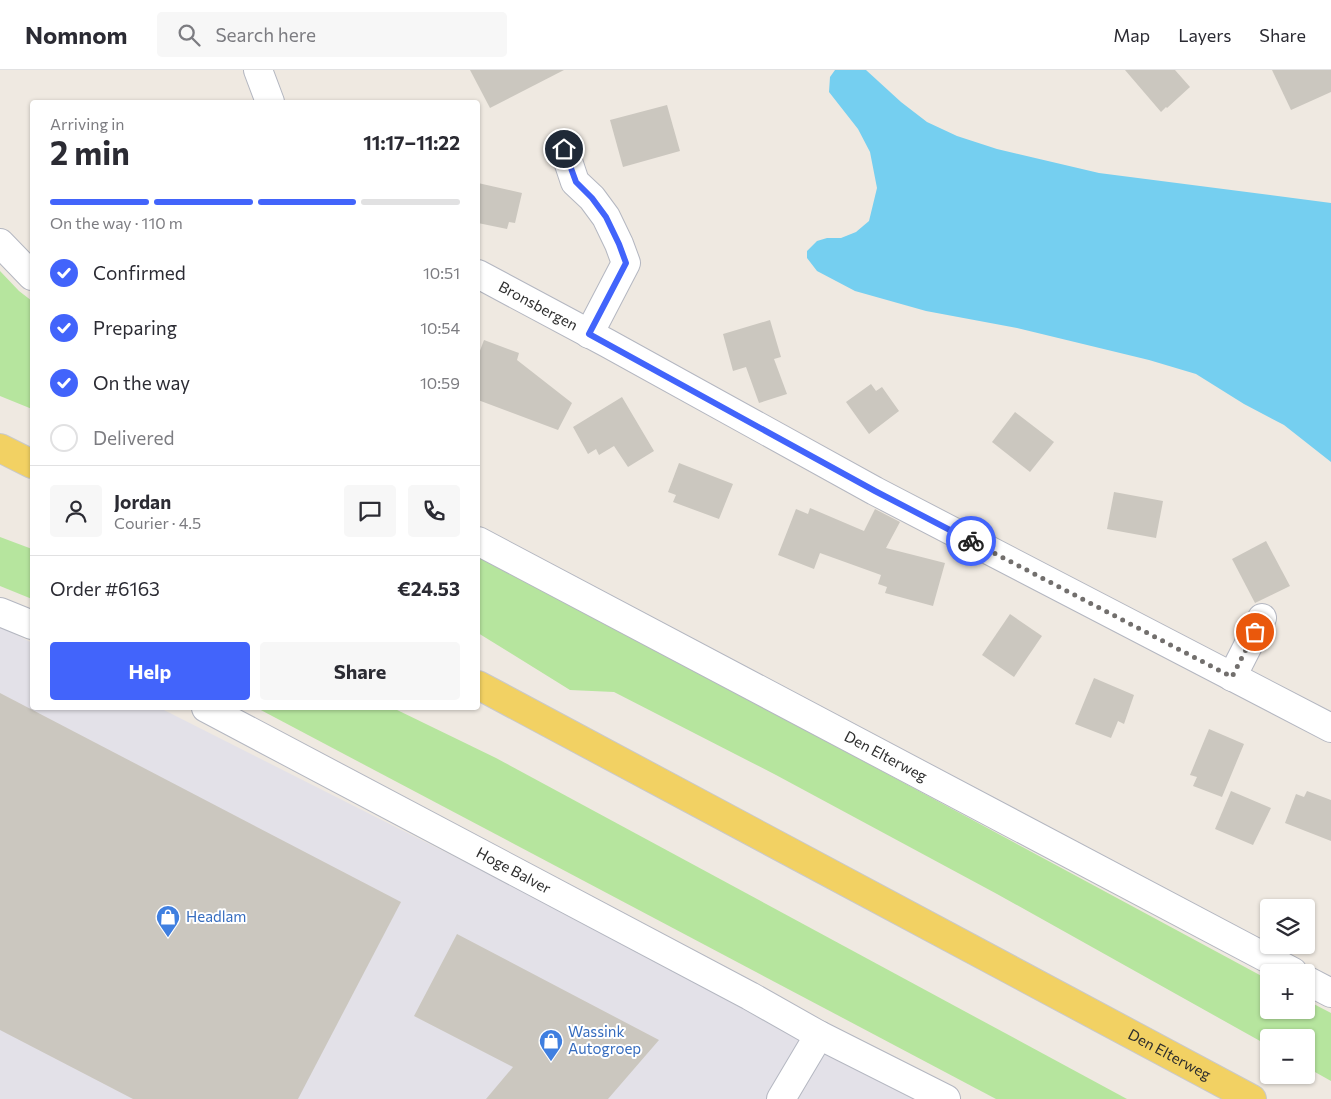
<!DOCTYPE html>
<meta charset="utf-8">
<style>
body{margin:0;font-family:Commissioner,sans-serif;background:#f7f7f7;color:#2b2b33;height:100vh;display:flex;flex-direction:column;font-size:19px;white-space:nowrap}
*{box-sizing:border-box;margin:0}
p{font-size:16px;color:#7c7c81}
.icon{flex:none;width:28px;height:28px;fill:none;stroke:currentColor;stroke-width:2;stroke-linecap:round;stroke-linejoin:round}
.map{position:relative;flex:1;overflow:hidden}
.side{position:absolute;left:30px;top:30px;width:450px;height:610px;display:flex;flex-direction:column;background:#fff;border-radius:5px;box-shadow:0 1px 4px #0004}
.side>*{flex:none}
.fabs{position:absolute;left:1260px;top:829px;display:grid;gap:10px}
.fabs a{display:grid;place-items:center;width:55px;height:55px;border-radius:5px;background:#fff;box-shadow:0 1px 4px #0004;font-size:25px}
.pin{position:absolute;display:grid;place-items:center;width:42px;height:42px;color:#fff;margin:-21px;border:2px solid #fff;border-radius:50%;box-shadow:0 1px 5px #0007}
.courier{position:absolute;display:grid;place-items:center;width:50px;height:50px;margin:-25px;border:4px solid #4264fb;border-radius:50%;background:#fff;color:#222;box-shadow:0 1px 6px #0007}
.headline em{font-style:normal;font-weight:700}
.headline div{display:flex;flex-direction:column-reverse}
.headline{display:flex;align-items:center;justify-content:space-between;height:85px;padding:0 20px}
h1{font-size:32px;font-weight:700;line-height:38px}
.bar{display:grid;grid-template-columns:repeat(4,1fr);gap:8px 5px;align-content:center;height:60px;padding:0 20px}
.bar i{height:6px;border-radius:4px;background:#e1e1e2}
.bar .selected{background:#4264fb}
.bar p{grid-column:span 4}
.line{display:flex;align-items:center;gap:12px;padding:0 20px;border-top:1px solid #e1e1e2}
.line div{flex:1}
.round{display:grid;place-items:center;flex:none;width:52px;height:52px;border-radius:5px;background:#f7f7f7}
ol{padding:0 20px;list-style:none}
li{display:flex;align-items:center;gap:15px;height:55px}
li p{margin-inline-start:auto}
li .icon{padding:5px;border-radius:50%;background:#4264fb;color:#fff;stroke-width:4}
li:last-child{color:#7c7c81}
li i{width:28px;height:28px;border:2px solid #e1e1e2;border-radius:50%}
.button{display:flex;gap:10px;margin-top:auto;padding:10px 20px}
.button a{flex:1;height:58px;border-radius:5px;background:#4264fb;color:#fff;font-size:20px;font-weight:700;line-height:58px;text-align:center}
.button a+a{background:#f7f7f7;color:#2b2b33}
header{display:flex;align-items:center;gap:30px;box-sizing:border-box;height:70px;padding:0 25px;background:#fff;border-bottom:1px solid #e1e1e2}
header strong{font-size:24px}
nav{display:flex;gap:28px;margin-inline-start:auto;font-size:18px}
.search{width:350px;height:45px;background:#f7f7f7;display:flex;align-items:center;gap:12px;box-sizing:border-box;padding:0 18px;border-radius:5px;color:#7c7c81;font-size:19px}
.map>svg:first-child{display:block}
.industrial{fill:#e3e1e8}
.green{fill:#b6e59e}
.water{fill:#75cff0}
.building{fill:#cbc7bf}
.lines{fill:none;stroke-linecap:round;stroke-linejoin:round}
.minor-casing{stroke:#b4b7c1;stroke-width:30}
.major-casing{stroke:#c9c9c9;stroke-width:30}
.minor{stroke:#fff;stroke-width:28}
.major{stroke:#f2d163;stroke-width:28}
.done{stroke:#726f6d;stroke-width:5;stroke-dasharray:0 9}
.route{stroke:#4264fb;stroke-width:6}
.labels{text-anchor:middle;stroke-width:4;stroke-linejoin:round;paint-order:stroke}
.street-label{font-size:15px;fill:#2e2e2e;stroke:#fff}
.shop-label{font-size:15px;fill:#366cbe;stroke:#fff;text-anchor:start}
</style>
<header>
<strong>Nomnom</strong>
<div class="search"><svg class="icon" aria-label="search" viewBox="0 0 24 24"><circle cx="10" cy="10" r="6"/><path d="M15 15l6 6"/></svg>Search here</div>
<nav><a>Map</a><a>Layers</a><a>Share</a></nav>
</header>
<div class="map">
<svg width="1331" height="1029" viewBox="0 0 1331 1029">
<rect width="100%" height="100%" fill="#efe9e1"/>
<path class="industrial" d="M0,556l32,17v65h128l774,391h-934z"/>
<g class="green">
<path d="M0,201l19,20 13,10v108l-32,-13z"/>
<path d="M0,467l32,12v50l-32,-13z"/>
<path d="M478,483l791,427v30h37v-10l25,13v68l-25,-14v-29h-37v8l-272,-152 -221,-119 -162,-83 -44,-2 -92,-57z"/>
<path d="M257,638h136l103,50 631,341h-131z"/>
</g>
<path class="water" d="M835,0h31l35,32 26,20 30,14 40,13 102,24 232,30v259l-47,-37 -40,-21 -48,-30 -47,-14 -132,-32 -91,-17 -71,-20 -38,-20 -10,-13v-7l10,-10 10,-3h14l15,-6 13,-11 8,-33 -7,-36 -12,-23 -29,-37 1,-15z"/>
<g class="building">
<path d="M470,0h94l-74,38z"/>
<path d="M1125,0h50l15,17 -23,21 -1,-1 -5,5z"/>
<path d="M1272,0h59v22l-40,18z"/>
<path d="M667,35l13,46 -57,16 -13,-47z"/>
<path d="M478,113l44,10 -7,30 -6,-1 -2,7 -29,-6z"/>
<path d="M770,250l11,37 -7,2 13,35 -28,9 -13,-36 -13,4 -10,-37z"/>
<path d="M484,270l35,13 -2,7 55,43 -14,27 -80,-30v-44z"/>
<path d="M871,314l5,7 6,-4 17,24 -30,23 -23,-32z"/>
<path d="M622,327l32,54 -26,16 -14,-21 -15,9 -3,-6 -8,5 -15,-27z"/>
<path d="M1015,342l39,30 -24,30 -38,-30z"/>
<path d="M679,393l54,21 -14,35 -46,-17 3,-7 -8,-3z"/>
<path d="M1114,422l49,9 -7,37 -49,-9z"/>
<path d="M810,438l54,23 11,-22 25,13 -14,26 59,15 -12,43 -48,-13 2,-6 -9,-3 3,-9 -61,-22 -6,16 -36,-14 18,-46 12,5z"/>
<path d="M1266,471l24,45 -35,17 -23,-44z"/>
<path d="M1010,544l32,22 -28,41 -32,-22z"/>
<path d="M1094,608l40,17 -10,29 -6,-3 -7,17 -36,-14z"/>
<path d="M0,623l401,209 -103,197h-165l-133,-69z"/>
<path d="M1209,659l35,15 -22,53 -29,-11 4,-9 -7,-2z"/>
<path d="M1231,721l40,17 -18,37 -38,-16z"/>
<path d="M1307,721l24,9v41l-46,-18 11,-29 8,3z"/>
<path d="M457,864l202,106 -51,59h-122l27,-32 -99,-51z"/>
</g>
<g class="lines">
<g class="minor-casing">
<g id="minor">
<path d="M258,0l12,32"/>
<path d="M564,79l11,33 17,16 14,19 13,27 7,19 -37,71"/>
<path d="M0,173l32,33"/>
<path id="s1" d="M478,204l129,69 268,148 456,237"/>
<path id="s2" d="M478,471l815,431"/>
<path d="M0,542l32,13"/>
<path d="M1232,607l30,-59"/>
<path id="s3" d="M206,638l544,288 69,39 127,64"/>
<path d="M1306,910l25,13"/>
<path d="M781,1029l38,-64"/>
</g>
</g>
<g class="major-casing">
<g id="major">
<path d="M0,378l32,16"/>
<path id="s4" d="M478,615l774,414"/>
</g>
</g>
<use href="#minor" class="minor"/>
<use href="#major" class="major"/>
</g>
<g class="lines">
<path class="done" d="M971,471l261,136 23,-45"/>
<path class="route" d="M564,79l12,33 16,16 14,19 13,27 7,19 -37,71 286,157 96,50"/>
</g>
<defs>
<g id="shop-pin" transform="scale(1.25)"><path d="M0 17L-7.5 6A9.5 9.5 0 1 1 7.5 6Z" fill="#3f7fe0" stroke="#fff"/><path d="M-5-2.5h2.3a2.7 3.5 0 0 1 5.4 0H5L5.5 6h-11ZM-1.5-2.5h3a1.5 2.3 0 0 0-3 0Z" fill="#fff"/></g>
</defs>
<g fill-rule="evenodd">
<use href="#shop-pin" x="168" y="847"/>
<use href="#shop-pin" x="551" y="971"/>
</g>
<g class="labels">
<g class="street-label">
<text dy="5" stroke="none"><textPath href="#s1" startOffset="68">Bronsbergen</textPath></text>
<text dy="5" stroke="none"><textPath href="#s2" startOffset="461">Den Elterweg</textPath></text>
<text dy="5" stroke="none"><textPath href="#s3" startOffset="348">Hoge Balver</textPath></text>
<text dy="5" stroke="none"><textPath href="#s4" startOffset="784">Den Elterweg</textPath></text>
</g>
<g class="shop-label">
<text x="186" y="852">Headlam</text>
<text x="568" y="967">Wassink<tspan x="568" dy="17">Autogroep</tspan></text>
</g>
</g>
</svg>
<div class="fabs">
<a><svg class="icon" aria-label="layers" viewBox="0 0 24 24"><path d="M12 4l9 5-9 5-9-5zM3 14l9 5 9-5"/></svg></a>
<a>+</a>
<a>−</a>
</div>
<div class="pin" style="left:1255px;top:562px;background:#ea580c"><svg class="icon" aria-label="bag" viewBox="0 0 24 24"><path d="M5 8h14l-1 12H6zM9 8a3 3 0 0 1 6 0"/></svg></div>
<div class="pin" style="left:564px;top:79px;background:#1f2937"><svg class="icon" aria-label="home" viewBox="0 0 24 24"><path d="M3 11l9-7 9 7M6 9v11h12V9"/></svg></div>
<div class="courier" style="left:971px;top:471px"><svg class="icon" aria-label="bike" viewBox="0 0 24 24"><circle cx="6" cy="16" r="4"/><circle cx="18" cy="16" r="4"/><path d="M6 16l4-8h5l3 8M10 8l3 8H6M13 5h3"/></svg></div>
<section class="side">
<div class="headline"><div><h1>2 min</h1><p>Arriving in</p></div><em>11:17–11:22</em></div>
<div class="bar"><i class="selected"></i><i class="selected"></i><i class="selected"></i><i></i><p>On the way · 110 m</p></div>
<ol>
<li><svg class="icon" aria-label="check" viewBox="0 0 24 24"><path d="M5 12l5 5 9-10"/></svg>Confirmed<p>10:51</p></li>
<li><svg class="icon" aria-label="check" viewBox="0 0 24 24"><path d="M5 12l5 5 9-10"/></svg>Preparing<p>10:54</p></li>
<li><svg class="icon" aria-label="check" viewBox="0 0 24 24"><path d="M5 12l5 5 9-10"/></svg>On the way<p>10:59</p></li>
<li><i></i>Delivered</li>
</ol>
<div class="line" style="height:90px"><a class="round"><svg class="icon" aria-label="person" viewBox="0 0 24 24"><circle cx="12" cy="8" r="4"/><path d="M4 21q1-7 8-7t8 7"/></svg></a><div><b>Jordan</b><p>Courier · 4.5</p></div><a class="round"><svg class="icon" aria-label="chat" viewBox="0 0 24 24"><path d="M4 5h16v11H9l-5 4z"/></svg></a><a class="round"><svg class="icon" aria-label="phone" viewBox="0 0 24 24"><path d="M5 4h4l2 5-3 2q2 4 5 5l2-3 5 2v4C11 20 4 13 5 4z"/></svg></a></div>
<div class="line" style="height:65px"><div>Order #6163</div><b>€24.53</b></div>
<div class="button"><a>Help</a><a>Share</a></div>
</section>
</div>
